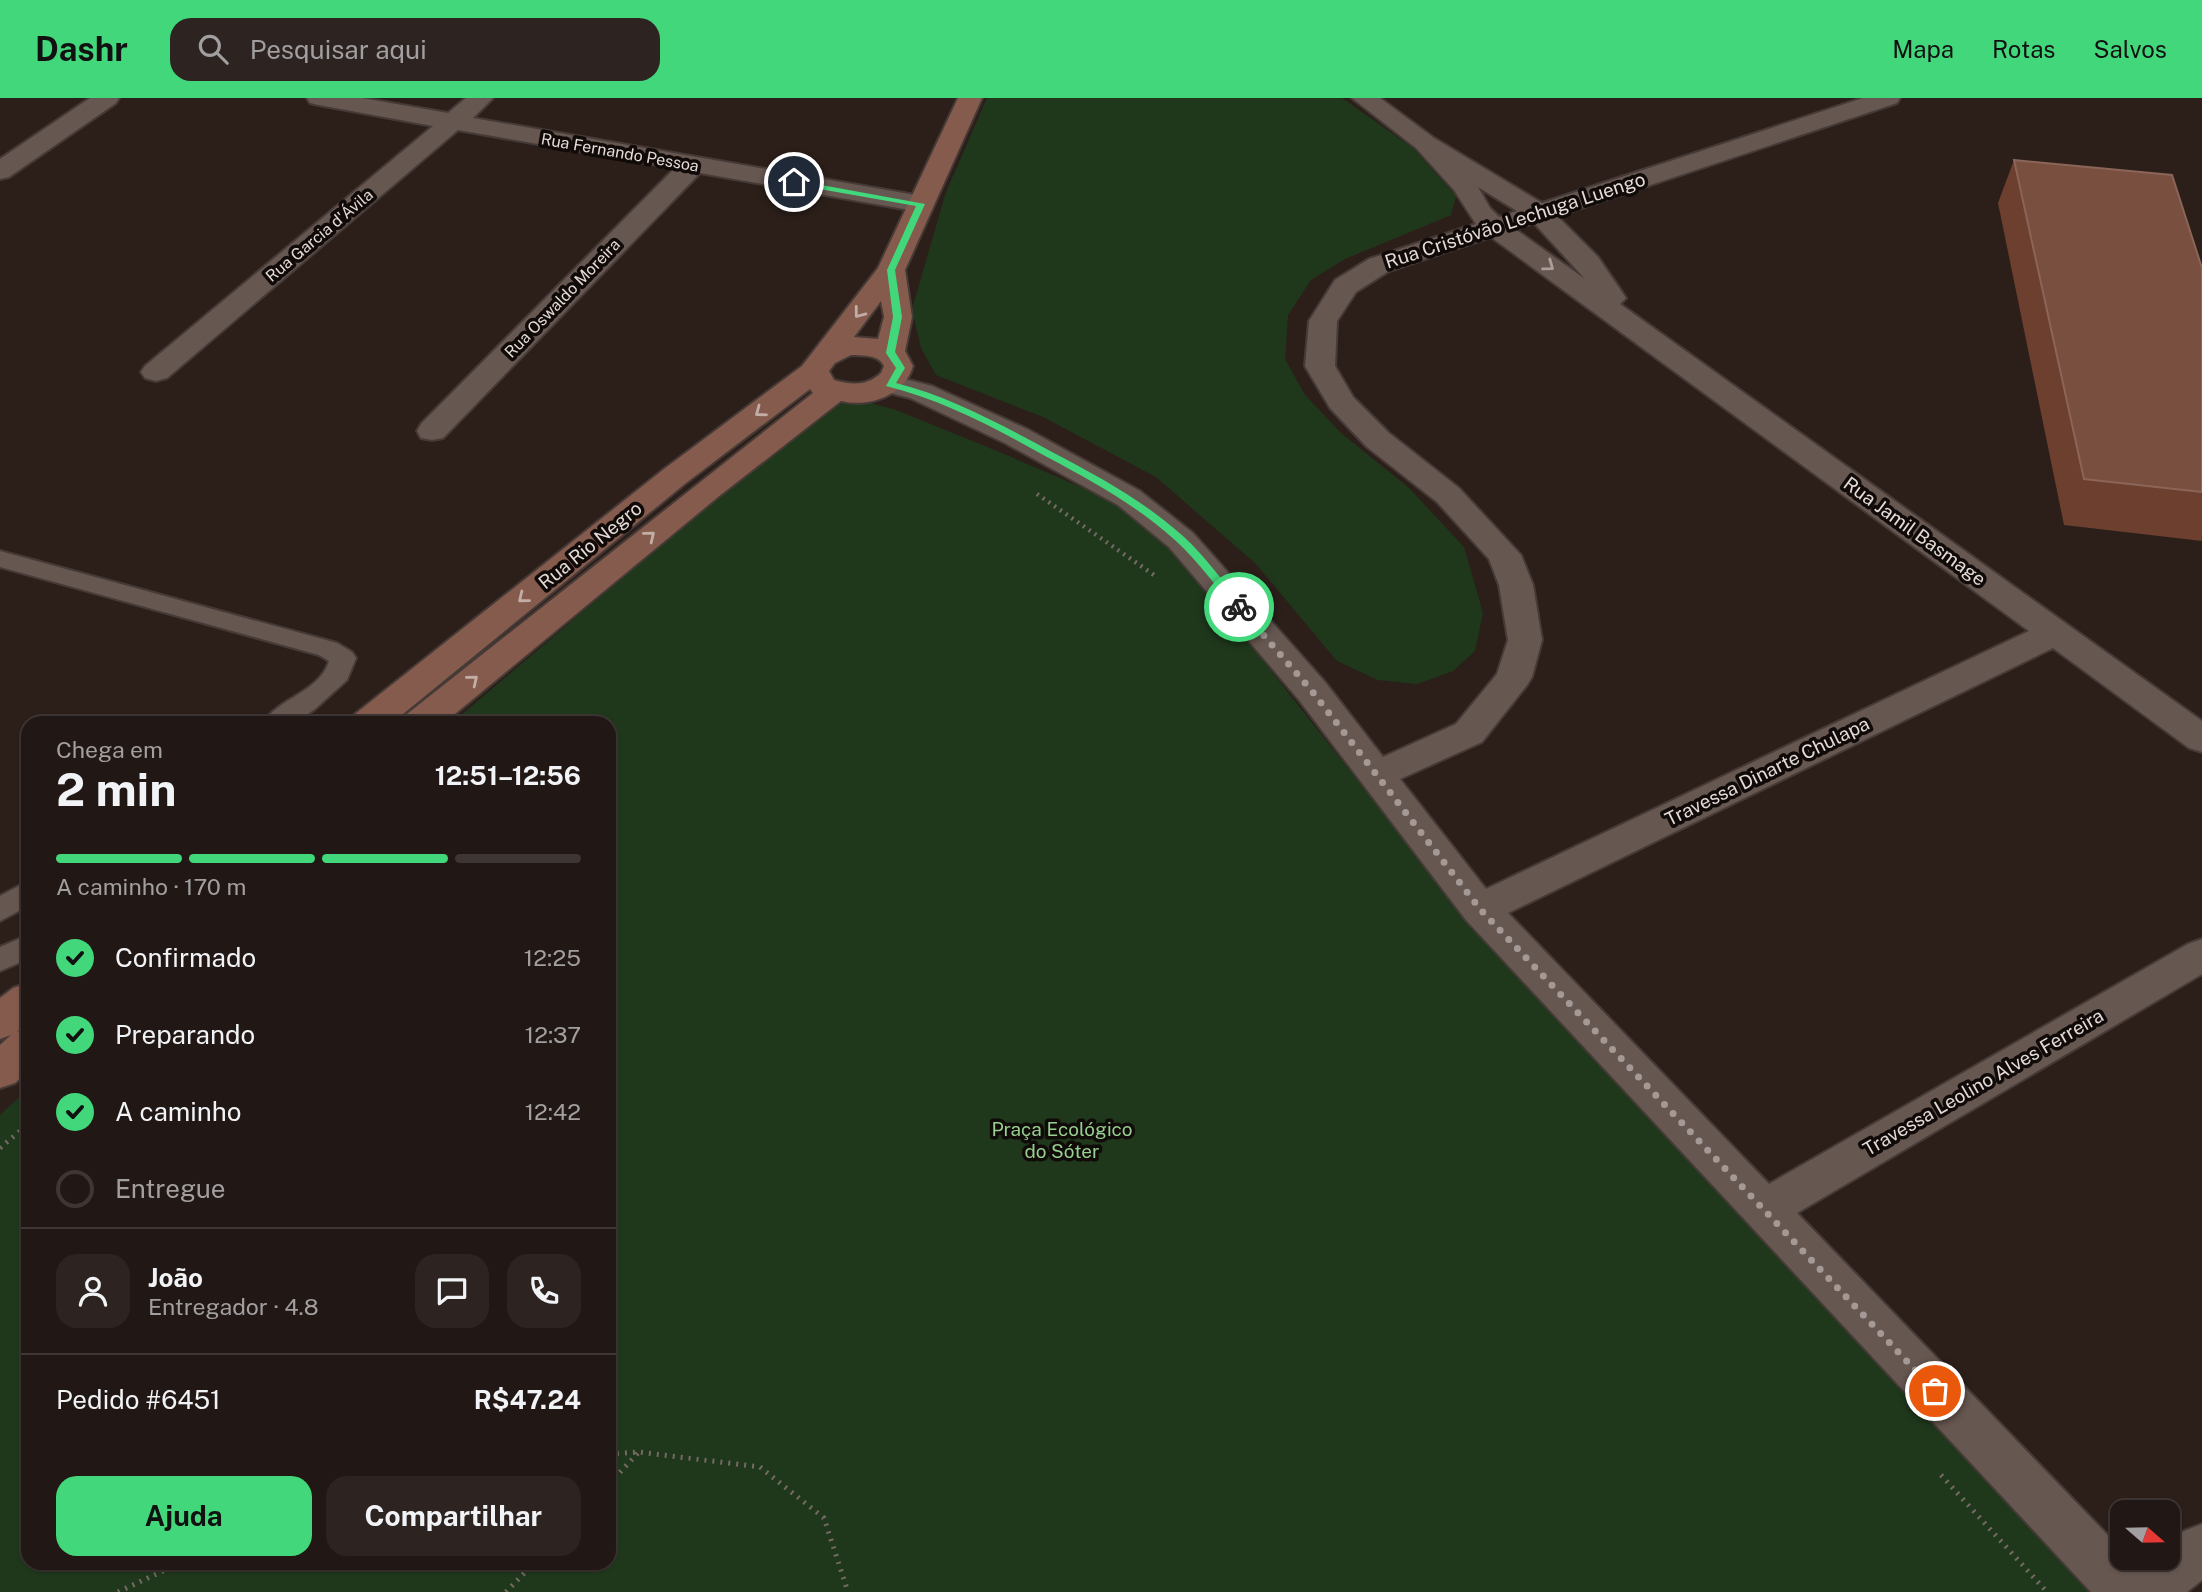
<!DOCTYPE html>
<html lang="pt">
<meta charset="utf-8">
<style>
body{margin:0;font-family:"Public Sans",sans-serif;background:#2d2422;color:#f1f3f6;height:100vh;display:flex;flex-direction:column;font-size:26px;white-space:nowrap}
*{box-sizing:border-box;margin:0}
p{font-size:23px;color:#a29fa0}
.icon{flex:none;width:38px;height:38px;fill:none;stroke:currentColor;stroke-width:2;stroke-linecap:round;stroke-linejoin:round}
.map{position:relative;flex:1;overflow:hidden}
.details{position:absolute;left:21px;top:618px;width:595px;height:854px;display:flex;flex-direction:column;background:#211714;border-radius:21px;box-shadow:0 2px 5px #0004,0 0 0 2px #3e3634}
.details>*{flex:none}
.needle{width:46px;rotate:110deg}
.tools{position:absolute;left:2110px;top:1402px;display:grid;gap:14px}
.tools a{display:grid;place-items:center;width:70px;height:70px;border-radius:14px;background:#211714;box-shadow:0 2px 5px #0004,0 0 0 2px #3e3634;font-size:35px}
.pin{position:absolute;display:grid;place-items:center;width:60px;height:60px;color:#fff;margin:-30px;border:4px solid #fff;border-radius:50%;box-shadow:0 2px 7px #0007}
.courier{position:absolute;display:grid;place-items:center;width:70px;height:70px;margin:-35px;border:5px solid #43d77b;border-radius:50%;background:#fff;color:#222;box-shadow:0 2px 9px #0007}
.overview em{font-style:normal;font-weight:700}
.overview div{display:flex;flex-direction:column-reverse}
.overview{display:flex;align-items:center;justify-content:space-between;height:119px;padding:0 35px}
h1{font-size:46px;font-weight:700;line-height:52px}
.bar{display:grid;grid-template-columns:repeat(4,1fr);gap:10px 7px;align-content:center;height:84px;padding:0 35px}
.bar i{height:9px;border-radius:5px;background:#3e3634}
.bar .active{background:#43d77b}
.bar p{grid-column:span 4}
.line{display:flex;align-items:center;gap:18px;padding:0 35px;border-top:2px solid #3e3634}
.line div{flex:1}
.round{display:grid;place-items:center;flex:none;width:74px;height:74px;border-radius:21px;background:#2d2422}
ol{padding:0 35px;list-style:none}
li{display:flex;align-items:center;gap:21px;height:77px}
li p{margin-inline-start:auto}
li .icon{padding:7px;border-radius:50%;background:#43d77b;color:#111;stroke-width:4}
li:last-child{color:#a29fa0}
li i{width:38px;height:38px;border:4px solid #3e3634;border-radius:50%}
.button{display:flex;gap:14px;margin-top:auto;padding:14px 35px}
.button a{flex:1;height:80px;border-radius:21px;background:#43d77b;color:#111;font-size:28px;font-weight:700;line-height:80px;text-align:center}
.button a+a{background:#2d2422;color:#f1f3f6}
header{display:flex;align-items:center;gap:42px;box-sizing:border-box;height:98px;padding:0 35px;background:#43d77b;color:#111}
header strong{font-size:33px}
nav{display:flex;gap:38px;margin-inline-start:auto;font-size:24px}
.search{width:490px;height:63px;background:#2d2422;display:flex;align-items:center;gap:18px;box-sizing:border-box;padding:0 24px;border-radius:21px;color:#a29fa0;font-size:26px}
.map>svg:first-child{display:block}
.green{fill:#1f381c}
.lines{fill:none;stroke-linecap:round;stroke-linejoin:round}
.lane-casing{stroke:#463a37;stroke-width:4}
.street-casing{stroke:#463a37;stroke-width:4}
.secondary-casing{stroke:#463a37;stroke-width:4}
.path-far1{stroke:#756965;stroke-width:4.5;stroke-dasharray:2 5;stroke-linecap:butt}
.path{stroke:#756965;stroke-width:5;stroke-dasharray:2 6;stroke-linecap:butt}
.lane{fill:#675751;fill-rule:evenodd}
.street{fill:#675751;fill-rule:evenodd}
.secondary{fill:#845b4c;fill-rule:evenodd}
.wall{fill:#6c3f2e}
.building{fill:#794f40;stroke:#8a6558;stroke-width:2}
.oneway{stroke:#ac9f9b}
.oneway2{stroke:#c2aea6}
.route{fill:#43d77b}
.done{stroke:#a49995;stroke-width:7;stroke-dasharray:0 12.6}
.labels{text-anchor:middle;stroke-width:7;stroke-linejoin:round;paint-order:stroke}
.far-street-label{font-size:16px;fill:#e4dad7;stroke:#100a08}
.street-label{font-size:19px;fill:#e4dad7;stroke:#100a08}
.park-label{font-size:19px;fill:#96cf90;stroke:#100a08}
</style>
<header>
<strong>Dashr</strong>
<div class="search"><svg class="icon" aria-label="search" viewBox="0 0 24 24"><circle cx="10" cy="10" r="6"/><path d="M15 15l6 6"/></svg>Pesquisar aqui</div>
<nav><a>Mapa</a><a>Rotas</a><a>Salvos</a></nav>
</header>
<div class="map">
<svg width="2202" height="1494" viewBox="0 0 2202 1494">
<rect width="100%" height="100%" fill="#2c1f1a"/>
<g class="green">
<path d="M987,0h355l71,50 43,48 -5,19 -106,44 -34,21 -23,35 -3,44 20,36 36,38 68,55 55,59 19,66 -8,38 -22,20 -36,13 -39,-4 -41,-19 -81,-97 -100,-87 -113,-60 -107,-42 -15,-27 -9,-39 34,-117z"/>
<path d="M835,305h35l26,7 101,41 121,52 52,40 301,381 626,668h-2097v-477l28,-26v474h581v-840h-157l286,-244z"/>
</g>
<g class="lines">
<g class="lane-casing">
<g id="lane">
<path d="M0,453l337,92 15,9 4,6 -9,22 -32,29 -20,14h-32c15,-25 57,-31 66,-62l-10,-6 -319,-88z"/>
<path d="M28,783v25l-28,15v-25z"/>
<path d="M28,837v24l-28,12v-24z"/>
</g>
</g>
<g class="street-casing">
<g id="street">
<path d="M90,0h29l-3,5 -107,74 -9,2v-20z"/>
<path d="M307,0h55l86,15 18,-15h27l-20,20 448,78 9,2 4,6 -4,6 -9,2 -221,-39 -257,265 -11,2 -11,-2 -4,-7 4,-7 254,-256 -217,-38 -291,248 -11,3 -11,-3 -4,-6 4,-6 288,-240 -114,-21 -9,-2z"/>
<path d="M1352,0h28l54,40 108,65 321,-105h37l-3,5 -340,113 41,41 28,41 -6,6 582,417v31l-13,-4 -136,-100 -545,265 261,271 419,-240 14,-5v35l-405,239 326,338v7h6l8,8 11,-8h20v-15l16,-12 18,-7v56l-15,12h-96l-625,-672 -167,-220 -130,-153 -51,-42 -113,-62 -95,-45 -32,-8 -4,-6 4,-6 11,-3 43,11 95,43 113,62 53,42 132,149 58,75 73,-33 41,-50 11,-34 -9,-55 -10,-26 -52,-57 -70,-55 -37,-39 -25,-42 4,-45 26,-41 34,-21 107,-35 -22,-34 -38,-42zM1478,89l39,24 -18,6 -9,-9zM1534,125l51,56 -70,-50zM1491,139l538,394 -543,258 -86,-110 82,-37 45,-57 5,-8 10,-37 -9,-55 -12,-30 -62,-67 -70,-55 -36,-36 -18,-31 2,-45 19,-29 33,-21z"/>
</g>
</g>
<g class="secondary-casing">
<g id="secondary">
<path d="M958,0h24l-77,172 7,47 -7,34 8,15c-8,29 -43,42 -72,35l-123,96 -274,226h-42l5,-9 406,-321 -3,-4 -124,94 -294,240h-42l5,-9 309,-245 138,-103 76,-98zM881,203l3,16 -6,22 -24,-2zM851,257c12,1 27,-1 33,11l-3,7c-14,13 -29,12 -47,7l-5,-9 6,-8z"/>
<path d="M28,885v40l-11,9 11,-4v43l-13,12 -15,5v-43l11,-10 -11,4v-41l13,-10z"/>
</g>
</g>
<path class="path-far1" d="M1037,396l120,83"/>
<g class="path">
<path d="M0,1050l28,-24"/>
<path d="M609,1356l30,-2 121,15 64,51 24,74"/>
<path d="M1941,1377l106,117"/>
<path d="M609,1386l29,-31"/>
<path d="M118,1494l62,-29"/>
<path d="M506,1494l28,-29"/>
</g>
<use href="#lane" class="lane"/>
<use href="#street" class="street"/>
<use href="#secondary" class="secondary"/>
</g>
<path class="wall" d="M2014,62l188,108v273l-138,-16 -66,-322z"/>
<path class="building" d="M2014,62l158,15 30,93v224l-118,-13z"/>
<defs><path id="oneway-chevron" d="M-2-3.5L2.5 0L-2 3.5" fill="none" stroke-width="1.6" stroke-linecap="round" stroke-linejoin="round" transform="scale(1.75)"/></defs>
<use class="oneway" href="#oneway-chevron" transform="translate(1549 168) rotate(36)"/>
<g class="oneway2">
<use href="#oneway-chevron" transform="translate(859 215) rotate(127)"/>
<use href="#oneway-chevron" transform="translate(760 314) rotate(143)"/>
<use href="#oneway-chevron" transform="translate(650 438) rotate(-39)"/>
<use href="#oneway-chevron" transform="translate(523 500) rotate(141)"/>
<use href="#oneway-chevron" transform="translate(473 582) rotate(-39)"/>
</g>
<path class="route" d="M794,82l131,24 -30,66 7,47 -7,35 10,16 -9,15c55,14 106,42 156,69 49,26 89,47 131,84 22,20 40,46 60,69v4h-7c-20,-22 -38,-48 -60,-68 -40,-36 -82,-59 -129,-84 -52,-29 -104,-57 -161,-71l10,-18 -10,-15 7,-36 -6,-47 29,-64 -125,-22z"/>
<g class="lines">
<path class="done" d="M1239,509l73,84 168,218 455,482"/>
</g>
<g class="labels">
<g class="far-street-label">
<text transform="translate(620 54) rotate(10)" y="6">Rua Fernando Pessoa</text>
<text transform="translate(319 137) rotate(-40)" y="6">Rua Garcia d'Ávila</text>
<text transform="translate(562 200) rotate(-46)" y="6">Rua Oswaldo Moreira</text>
</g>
<g class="street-label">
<text transform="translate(1515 122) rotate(-18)" y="7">Rua Cristóvão Lechuga Luengo</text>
<text transform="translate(1915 433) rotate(36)" y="7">Rua Jamil Basmage</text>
<text transform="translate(590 447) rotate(-39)" y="7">Rua Rio Negro</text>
<text transform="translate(1767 673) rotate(-26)" y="7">Travessa Dinarte Chulapa</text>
<text transform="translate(1983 984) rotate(-30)" y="7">Travessa Leolino Alves Ferreira</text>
</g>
<g class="park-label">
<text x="1062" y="1038">Praça Ecológico<tspan x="1062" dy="22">do Sóter</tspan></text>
</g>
</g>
</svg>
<div class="tools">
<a><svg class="needle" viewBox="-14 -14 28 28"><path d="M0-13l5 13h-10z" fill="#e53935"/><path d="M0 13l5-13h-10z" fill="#a29fa0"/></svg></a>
</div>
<div class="pin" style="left:1935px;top:1293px;background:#ea580c"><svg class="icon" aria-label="bag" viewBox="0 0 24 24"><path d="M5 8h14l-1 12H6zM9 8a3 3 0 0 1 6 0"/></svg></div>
<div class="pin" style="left:794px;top:84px;background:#1f2937"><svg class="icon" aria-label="home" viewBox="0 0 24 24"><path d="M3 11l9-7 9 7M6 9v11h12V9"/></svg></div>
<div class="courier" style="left:1239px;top:509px"><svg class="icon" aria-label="bike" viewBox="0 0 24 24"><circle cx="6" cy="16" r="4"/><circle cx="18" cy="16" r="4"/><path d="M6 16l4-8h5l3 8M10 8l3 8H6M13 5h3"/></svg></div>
<section class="details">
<div class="overview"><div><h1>2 min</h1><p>Chega em</p></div><em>12:51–12:56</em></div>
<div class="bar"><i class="active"></i><i class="active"></i><i class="active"></i><i></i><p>A caminho · 170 m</p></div>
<ol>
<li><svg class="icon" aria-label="check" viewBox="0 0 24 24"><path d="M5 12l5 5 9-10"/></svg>Confirmado<p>12:25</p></li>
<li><svg class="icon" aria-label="check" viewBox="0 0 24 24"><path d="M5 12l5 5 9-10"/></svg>Preparando<p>12:37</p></li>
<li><svg class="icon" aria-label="check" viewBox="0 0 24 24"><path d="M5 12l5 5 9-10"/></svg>A caminho<p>12:42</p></li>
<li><i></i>Entregue</li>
</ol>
<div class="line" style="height:126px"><a class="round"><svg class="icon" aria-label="person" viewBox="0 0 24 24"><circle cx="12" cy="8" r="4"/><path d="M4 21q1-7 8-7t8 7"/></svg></a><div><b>João</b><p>Entregador · 4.8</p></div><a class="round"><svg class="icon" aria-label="chat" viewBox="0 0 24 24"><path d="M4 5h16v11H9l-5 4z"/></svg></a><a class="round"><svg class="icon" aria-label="phone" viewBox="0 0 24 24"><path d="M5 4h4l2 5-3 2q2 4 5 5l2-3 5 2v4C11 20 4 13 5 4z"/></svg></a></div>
<div class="line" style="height:91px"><div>Pedido #6451</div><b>R$47.24</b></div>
<div class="button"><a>Ajuda</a><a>Compartilhar</a></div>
</section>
</div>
